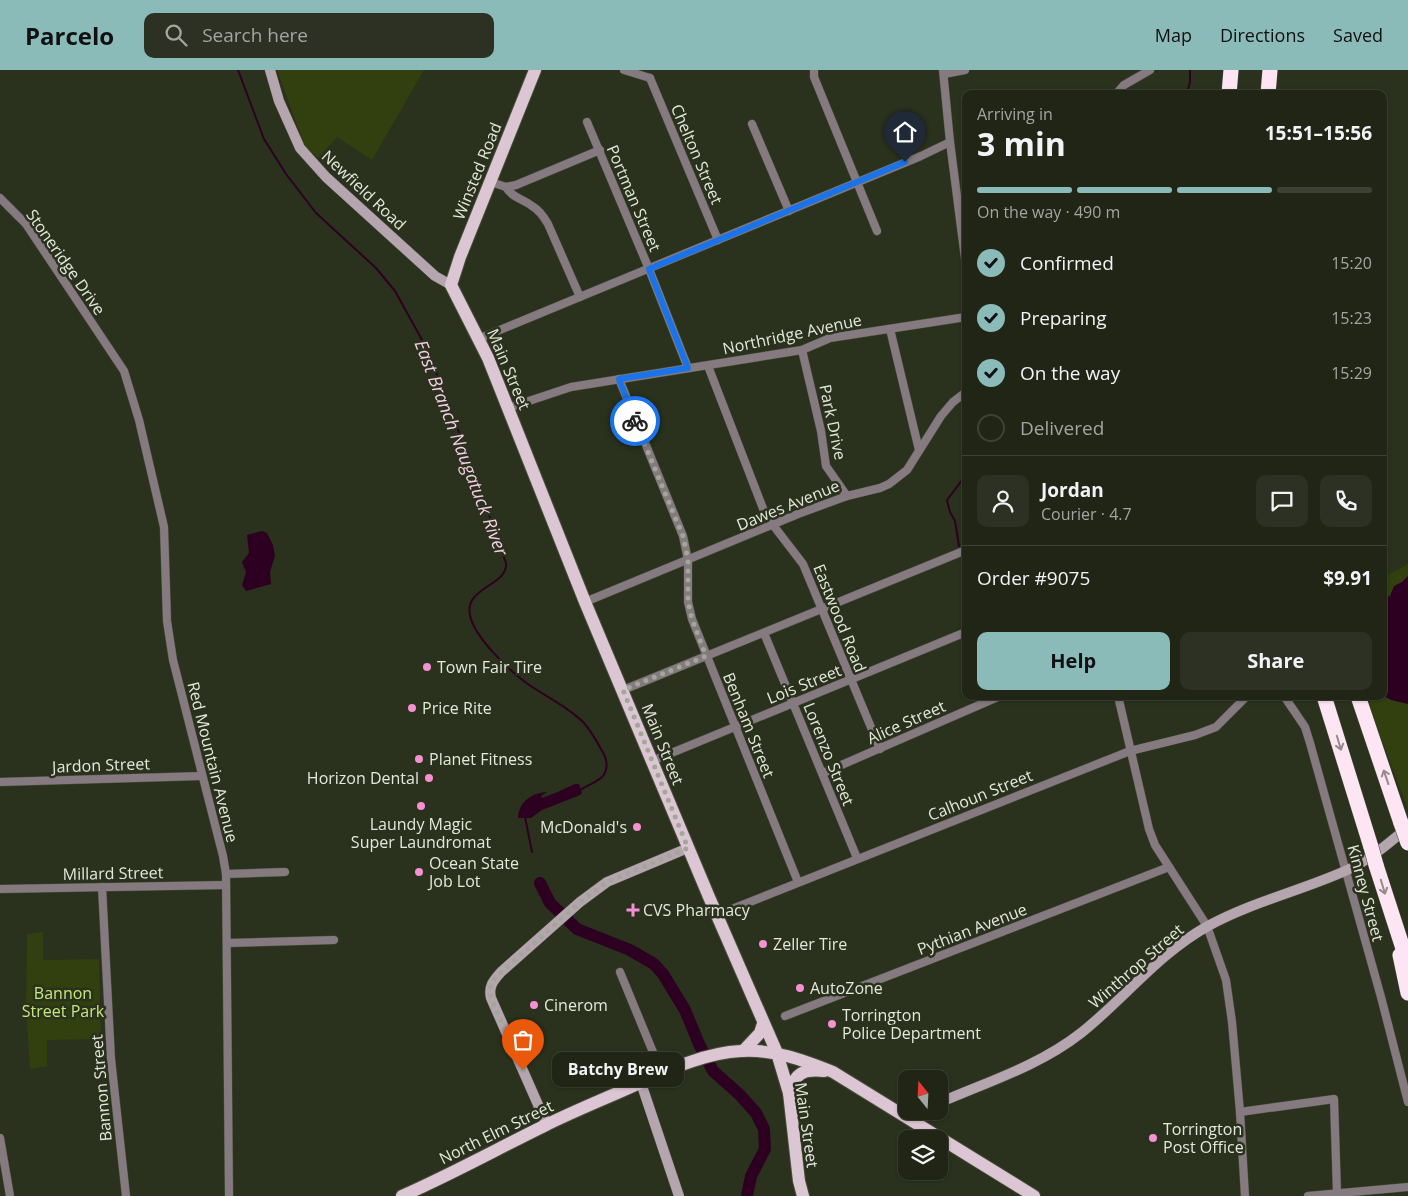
<!DOCTYPE html>
<meta charset="utf-8">
<style>
body{margin:0;font-family:"Open Sans",sans-serif;background:#2d3123;color:#f1f3f6;height:100vh;display:flex;flex-direction:column;font-size:19px;white-space:nowrap}
*{box-sizing:border-box;margin:0}
p{font-size:16px;color:#a2a5a1}
.icon{flex:none;width:28px;height:28px;fill:none;stroke:currentColor;stroke-width:2;stroke-linecap:round;stroke-linejoin:round}
.map{position:relative;flex:1;overflow:hidden}
.sheet{position:absolute;left:962px;top:20px;width:425px;height:610px;display:flex;flex-direction:column;background:#202516;border-radius:10px;box-shadow:0 1px 4px #0004,0 0 0 1px #3d4235}
.sheet>*{flex:none}
.needle{width:32px;rotate:342deg}
.controls{position:absolute;left:898px;top:1000px;display:grid;gap:10px}
.controls a{display:grid;place-items:center;width:50px;height:50px;border-radius:10px;background:#202516;box-shadow:0 1px 4px #0004,0 0 0 1px #3d4235;font-size:25px}
.pin{position:absolute;display:grid;place-items:center;width:42px;height:42px;color:#fff;margin:-51px -21px;border-radius:50% 50% 50% 0;rotate:-45deg;box-shadow:0 0 5px #0007}
.pin .icon{rotate:45deg}
.courier{position:absolute;display:grid;place-items:center;width:50px;height:50px;margin:-25px;border:4px solid #1a73e8;border-radius:50%;background:#fff;color:#222;box-shadow:0 1px 6px #0007}
.bubble{position:absolute;height:35px;border-radius:10px;background:#202516;box-shadow:0 1px 4px #0004,0 0 0 1px #3d4235;font-size:16px;font-weight:700;line-height:35px;text-align:center}
.overview em{font-style:normal;font-weight:700}
.overview div{display:flex;flex-direction:column-reverse}
.overview{display:flex;align-items:center;justify-content:space-between;height:85px;padding:0 15px}
h1{font-size:32px;font-weight:700;line-height:38px}
.bar{display:grid;grid-template-columns:repeat(4,1fr);gap:8px 5px;align-content:center;height:60px;padding:0 15px}
.bar i{height:6px;border-radius:4px;background:#3d4235}
.bar .on{background:#8bbbb9}
.bar p{grid-column:span 4}
.line{display:flex;align-items:center;gap:12px;padding:0 15px;border-top:1px solid #3d4235}
.line div{flex:1}
.round{display:grid;place-items:center;flex:none;width:52px;height:52px;border-radius:10px;background:#2d3123}
ol{padding:0 15px;list-style:none}
li{display:flex;align-items:center;gap:15px;height:55px}
li p{margin-inline-start:auto}
li .icon{padding:5px;border-radius:50%;background:#8bbbb9;color:#111;stroke-width:4}
li:last-child{color:#a2a5a1}
li i{width:28px;height:28px;border:2px solid #3d4235;border-radius:50%}
.action{display:flex;gap:10px;margin-top:auto;padding:10px 15px}
.action a{flex:1;height:58px;border-radius:10px;background:#8bbbb9;color:#111;font-size:20px;font-weight:700;line-height:58px;text-align:center}
.action a+a{background:#2d3123;color:#f1f3f6}
header{display:flex;align-items:center;gap:30px;box-sizing:border-box;height:70px;padding:0 25px;background:#8bbbb9;color:#111}
header strong{font-size:24px}
nav{display:flex;gap:28px;margin-inline-start:auto;font-size:18px}
.search{width:350px;height:45px;background:#2d3123;display:flex;align-items:center;gap:12px;box-sizing:border-box;padding:0 18px;border-radius:10px;color:#a2a5a1;font-size:19px}
.map>svg:first-child{display:block}
.green{fill:#31400e}
.water{fill:#2d0021}
.lines{fill:none;stroke-linecap:round;stroke-linejoin:round}
.stream{stroke:#2d0021;stroke-width:2}
.river{stroke:#2d0021;stroke-width:12}
.street-casing{stroke:#484e3b;stroke-width:9}
.secondary-casing{stroke:#484e3b;stroke-width:11}
.primary-casing{stroke:#484e3b;stroke-width:14}
.highway-casing{stroke:#484e3b;stroke-width:16}
.street{stroke:#847a80;stroke-width:8}
.secondary{stroke:#b5a5af;stroke-width:10}
.primary{stroke:#dcc6d3;stroke-width:12}
.highway{stroke:#fee5f4;stroke-width:15}
.highway-bridge-casing{stroke:#484e3b;stroke-width:16;stroke-linecap:butt}
.highway-bridge{stroke:#fee5f4;stroke-width:15}
.oneway{stroke:#948b88}
.done{stroke:#a2a898;stroke-width:5;stroke-dasharray:0 9}
.route{stroke:#1a73e8;stroke-width:6}
.poi-dot{fill:#f491d3;stroke:#2a311d;stroke-width:2}
.labels{text-anchor:middle;stroke-width:5;stroke-linejoin:round;paint-order:stroke}
.street-label{font-size:16px;fill:#e3e8db;stroke:#2a311d}
.poi-label{font-size:16px;fill:#e3e8db;stroke:#2a311d;text-anchor:start}
.park-label{font-size:16px;fill:#c4e87a;stroke:#2a311d}
.water-label{font-size:18px;font-style:italic;fill:#f7cee7;stroke:#2a311d}
</style>
<header>
<strong>Parcelo</strong>
<div class="search"><svg class="icon" aria-label="search" viewBox="0 0 24 24"><circle cx="10" cy="10" r="6"/><path d="M15 15l6 6"/></svg>Search here</div>
<nav><a>Map</a><a>Directions</a><a>Saved</a></nav>
</header>
<div class="map">
<svg width="1408" height="1126" viewBox="0 0 1408 1126">
<rect width="100%" height="100%" fill="#2a311d"/>
<g class="green">
<path d="M277,0h147l-52,90 -35,-23 -19,21 -13,-12z"/>
<path d="M1408,494v245l-35,-92 -5,-21h16v-119z"/>
<path d="M43,862v28l56,-1 2,80 -54,1v26l-17,3 -4,-62 1,-73z"/>
</g>
<g class="water">
<path d="M262,461l5,2 6,12 2,11 -5,16 1,12 -25,7 -4,-6 4,-13 -4,-10 7,-9 -2,-18z"/>
<path d="M1408,506v128l-17,-4 -7,-4v-98l6,-2 4,-10 8,-4z"/>
<path d="M575,714h4l3,9 -2,2 -38,15 -11,8h-13c1,-16 13,-25 29,-26l-6,4 1,2c12,-4 22,-9 33,-14z"/>
</g>
<g class="lines">
<g class="stream">
<path d="M238,0l26,69 22,35 30,39 60,55 19,23 21,38 12,22 45,118 33,94c2,23 -42,24 -36,52 4,22 38,54 55,67 19,14 43,24 59,41 7,8 12,17 17,26 5,8 9,19 1,28 -5,5 -16,9 -23,14"/>
<path d="M1187,24l3,-12v-12"/>
<path d="M959,476l-4,-25 -5,-9 -3,-12 19,-25"/>
<path d="M964,488l2,2"/>
<path d="M525,747l7,35"/>
</g>
<path class="river" d="M540,813l10,20 27,26 53,21 24,14 9,10 22,36 14,34 14,27 27,24 16,18 8,16 1,20 -14,27 -4,20"/>
<g class="street-casing">
<g id="street">
<path d="M624,0l26,8"/>
<path d="M814,0v7l63,154"/>
<path d="M943,0l7,72 16,124"/>
<path d="M944,4l21,-4"/>
<path d="M650,8l68,162"/>
<path d="M1116,24l8,-9 26,-15"/>
<path d="M587,52l62,147 39,99"/>
<path d="M752,54l37,87"/>
<path d="M491,112l15,5c5,10 17,12 26,19 7,4 12,11 16,18l32,73"/>
<path d="M506,117l10,-2 84,-35"/>
<path d="M0,128l26,26 98,147 15,49 25,107 3,94 6,39 50,196 3,18 3,322"/>
<path d="M890,259l29,121"/>
<path d="M478,269l443,-183 29,-14"/>
<path d="M802,280l19,81 5,35 21,30"/>
<path d="M708,296l56,145 9,14 30,39 77,185"/>
<path d="M619,309l64,157 5,24v42l4,17 106,263"/>
<path d="M508,338l63,-21 231,-37 28,-12 136,-21"/>
<path d="M585,532l213,-88 49,-18 33,-8 9,-4 18,-14 34,-54 12,-14 13,-10"/>
<path d="M764,563l93,225"/>
<path d="M623,620l343,-140"/>
<path d="M1118,626l31,133 6,16 52,81 19,54 6,42 8,90 5,84"/>
<path d="M1284,626l21,31 5,16 71,254 27,105"/>
<path d="M652,691l314,-129"/>
<path d="M823,703l177,-77"/>
<path d="M0,712l202,-6"/>
<path d="M226,804l59,-2"/>
<path d="M102,817l9,172 15,137"/>
<path d="M0,819l226,-4"/>
<path d="M717,845l413,-164 65,-16 21,-8 31,-31"/>
<path d="M227,873l107,-3"/>
<path d="M620,902l42,102"/>
<path d="M785,946l384,-149"/>
<path d="M1240,1042l94,-13 3,94"/>
<path d="M0,1068l10,58"/>
<path d="M1308,1126l100,-9"/>
</g>
</g>
<g class="secondary-casing">
<g id="secondary">
<path d="M270,0l9,31 21,47 26,29 109,99 16,9"/>
<path d="M641,1013l38,113"/>
<path d="M939,1033c48,-21 100,-37 142,-70 43,-34 78,-80 127,-107 44,-24 92,-35 137,-55 23,-10 43,-27 62,-43"/>
<path d="M905,1047l14,-6"/>
<path d="M547,1055l-56,-127c-3,-12 3,-18 10,-26l79,-70 27,-20 81,-34"/>
</g>
</g>
<g class="primary-casing">
<g id="primary">
<path d="M535,0l-75,187 -9,28 37,73 97,244 124,295 68,156 12,40 10,88 4,15"/>
<path d="M743,981l17,-18 3,-9"/>
<path d="M789,1023c6,-20 14,-24 35,-22"/>
<path d="M402,1126c48,-21 95,-47 142,-70 26,-13 53,-24 80,-36 37,-16 76,-37 117,-39 33,-2 62,9 92,21l201,124"/>
</g>
</g>
<g class="highway-casing">
<g id="highway">
<path d="M1229,24l2,-24"/>
<path d="M1268,24l2,-24"/>
<path d="M1324,626l47,151"/>
<path d="M1358,626l43,127"/>
<path d="M1376,795l32,99"/>
<path d="M1400,885l8,38"/>
</g>
</g>
<use href="#street" class="street"/>
<use href="#secondary" class="secondary"/>
<use href="#primary" class="primary"/>
<use href="#highway" class="highway"/>
<g class="highway-bridge-casing">
<g id="highway-bridge">
<path d="M1401,753l7,20"/>
<path d="M1371,777l5,18"/>
</g>
</g>
<use href="#highway-bridge" class="highway-bridge"/>
</g>
<defs><path id="oneway-shaft" d="M-6 0H5M1.5-3L5.5 0L1.5 3" fill="none" stroke-width="1.6" stroke-linecap="round" stroke-linejoin="round" transform="scale(1.25)"/></defs>
<g class="oneway">
<use href="#oneway-shaft" transform="translate(1339 673) rotate(73)"/>
<use href="#oneway-shaft" transform="translate(1386 707) rotate(-109)"/>
<use href="#oneway-shaft" transform="translate(1383 817) rotate(73)"/>
</g>
<g class="lines">
<path class="done" d="M523,1000l-32,-72 -1,-9 5,-11 85,-76 27,-20 81,-34 -65,-158 83,-34 -14,-37 -4,-17v-42l-5,-24 -48,-115"/>
<path class="route" d="M635,351l-16,-42 69,-11 -39,-99 256,-107"/>
</g>
<g class="poi-dot">
<circle cx="427" cy="597" r="5"/>
<circle cx="412" cy="638" r="5"/>
<circle cx="419" cy="689" r="5"/>
<circle cx="429" cy="708" r="5"/>
<circle cx="421" cy="736" r="5"/>
<circle cx="637" cy="757" r="5"/>
<circle cx="419" cy="802" r="5"/>
<path d="M630.5 832.5h5v5h5v5h-5v5h-5v-5h-5v-5h5z"/>
<circle cx="763" cy="874" r="5"/>
<circle cx="800" cy="918" r="5"/>
<circle cx="534" cy="935" r="5"/>
<circle cx="832" cy="954" r="5"/>
<circle cx="1153" cy="1068" r="5"/>
</g>
<g class="labels">
<g class="street-label">
<text transform="translate(697 84) rotate(67)" y="6">Chelton Street</text>
<text transform="translate(477 101) rotate(-68)" y="6">Winsted Road</text>
<text transform="translate(364 120) rotate(43)" y="6">Newfield Road</text>
<text transform="translate(634 128) rotate(67)" y="6">Portman Street</text>
<text transform="translate(66 192) rotate(55)" y="6">Stoneridge Drive</text>
<text transform="translate(792 264) rotate(-12)" y="6">Northridge Avenue</text>
<text transform="translate(509 299) rotate(67)" y="6">Main Street</text>
<text transform="translate(833 352) rotate(78)" y="6">Park Drive</text>
<text transform="translate(788 435) rotate(-22)" y="6">Dawes Avenue</text>
<text transform="translate(840 548) rotate(68)" y="6">Eastwood Road</text>
<text transform="translate(804 614) rotate(-22)" y="6">Lois Street</text>
<text transform="translate(906 652) rotate(-24)" y="6">Alice Street</text>
<text transform="translate(749 655) rotate(68)" y="6">Benham Street</text>
<text transform="translate(663 674) rotate(68)" y="6">Main Street</text>
<text transform="translate(829 684) rotate(68)" y="6">Lorenzo Street</text>
<text transform="translate(213 692) rotate(76)" y="6">Red Mountain Avenue</text>
<text transform="translate(101 695) rotate(-2)" y="6">Jardon Street</text>
<text transform="translate(980 725) rotate(-22)" y="6">Calhoun Street</text>
<text transform="translate(113 803) rotate(-1)" y="6">Millard Street</text>
<text transform="translate(1366 823) rotate(75)" y="6">Kinney Street</text>
<text transform="translate(972 859) rotate(-21)" y="6">Pythian Avenue</text>
<text transform="translate(1136 896) rotate(-41)" y="6">Winthrop Street</text>
<text transform="translate(101 1018) rotate(-95)" y="6">Bannon Street</text>
<text transform="translate(807 1055) rotate(82)" y="6">Main Street</text>
<text transform="translate(496 1062) rotate(-26)" y="6">North Elm Street</text>
</g>
<g class="poi-label">
<text x="437" y="603">Town Fair Tire</text>
<text x="422" y="644">Price Rite</text>
<text x="429" y="695">Planet Fitness</text>
<text x="419" y="714" text-anchor="end">Horizon Dental</text>
<text x="421" y="760" text-anchor="middle">Laundy Magic<tspan x="421" dy="18">Super Laundromat</tspan></text>
<text x="627" y="763" text-anchor="end">McDonald's</text>
<text x="429" y="799">Ocean State<tspan x="429" dy="18">Job Lot</tspan></text>
<text x="643" y="846">CVS Pharmacy</text>
<text x="773" y="880">Zeller Tire</text>
<text x="810" y="924">AutoZone</text>
<text x="544" y="941">Cinerom</text>
<text x="842" y="951">Torrington<tspan x="842" dy="18">Police Department</tspan></text>
<text x="1163" y="1065">Torrington<tspan x="1163" dy="18">Post Office</tspan></text>
</g>
<g class="park-label">
<text x="63" y="929">Bannon<tspan x="63" dy="18">Street Park</tspan></text>
</g>
<g class="water-label">
<text transform="translate(461 378) rotate(69)" y="6">East Branch Naugatuck River</text>
</g>
</g>
</svg>
<div class="controls">
<a><svg class="needle" viewBox="-14 -14 28 28"><path d="M0-13l5 13h-10z" fill="#e53935"/><path d="M0 13l5-13h-10z" fill="#a2a5a1"/></svg></a>
<a><svg class="icon" aria-label="layers" viewBox="0 0 24 24"><path d="M12 4l9 5-9 5-9-5zM3 14l9 5 9-5"/></svg></a>
</div>
<div class="pin" style="left:523px;top:1000px;background:#ea580c"><svg class="icon" aria-label="bag" viewBox="0 0 24 24"><path d="M5 8h14l-1 12H6zM9 8a3 3 0 0 1 6 0"/></svg></div>
<div class="pin" style="left:905px;top:92px;background:#1f2937"><svg class="icon" aria-label="home" viewBox="0 0 24 24"><path d="M3 11l9-7 9 7M6 9v11h12V9"/></svg></div>
<div class="courier" style="left:635px;top:351px"><svg class="icon" aria-label="bike" viewBox="0 0 24 24"><circle cx="6" cy="16" r="4"/><circle cx="18" cy="16" r="4"/><path d="M6 16l4-8h5l3 8M10 8l3 8H6M13 5h3"/></svg></div>
<div class="bubble" style="left:552px;top:982px;width:132px">Batchy Brew</div>
<section class="sheet">
<div class="overview"><div><h1>3 min</h1><p>Arriving in</p></div><em>15:51–15:56</em></div>
<div class="bar"><i class="on"></i><i class="on"></i><i class="on"></i><i></i><p>On the way · 490 m</p></div>
<ol>
<li><svg class="icon" aria-label="check" viewBox="0 0 24 24"><path d="M5 12l5 5 9-10"/></svg>Confirmed<p>15:20</p></li>
<li><svg class="icon" aria-label="check" viewBox="0 0 24 24"><path d="M5 12l5 5 9-10"/></svg>Preparing<p>15:23</p></li>
<li><svg class="icon" aria-label="check" viewBox="0 0 24 24"><path d="M5 12l5 5 9-10"/></svg>On the way<p>15:29</p></li>
<li><i></i>Delivered</li>
</ol>
<div class="line" style="height:90px"><a class="round"><svg class="icon" aria-label="person" viewBox="0 0 24 24"><circle cx="12" cy="8" r="4"/><path d="M4 21q1-7 8-7t8 7"/></svg></a><div><b>Jordan</b><p>Courier · 4.7</p></div><a class="round"><svg class="icon" aria-label="chat" viewBox="0 0 24 24"><path d="M4 5h16v11H9l-5 4z"/></svg></a><a class="round"><svg class="icon" aria-label="phone" viewBox="0 0 24 24"><path d="M5 4h4l2 5-3 2q2 4 5 5l2-3 5 2v4C11 20 4 13 5 4z"/></svg></a></div>
<div class="line" style="height:65px"><div>Order #9075</div><b>$9.91</b></div>
<div class="action"><a>Help</a><a>Share</a></div>
</section>
</div>
